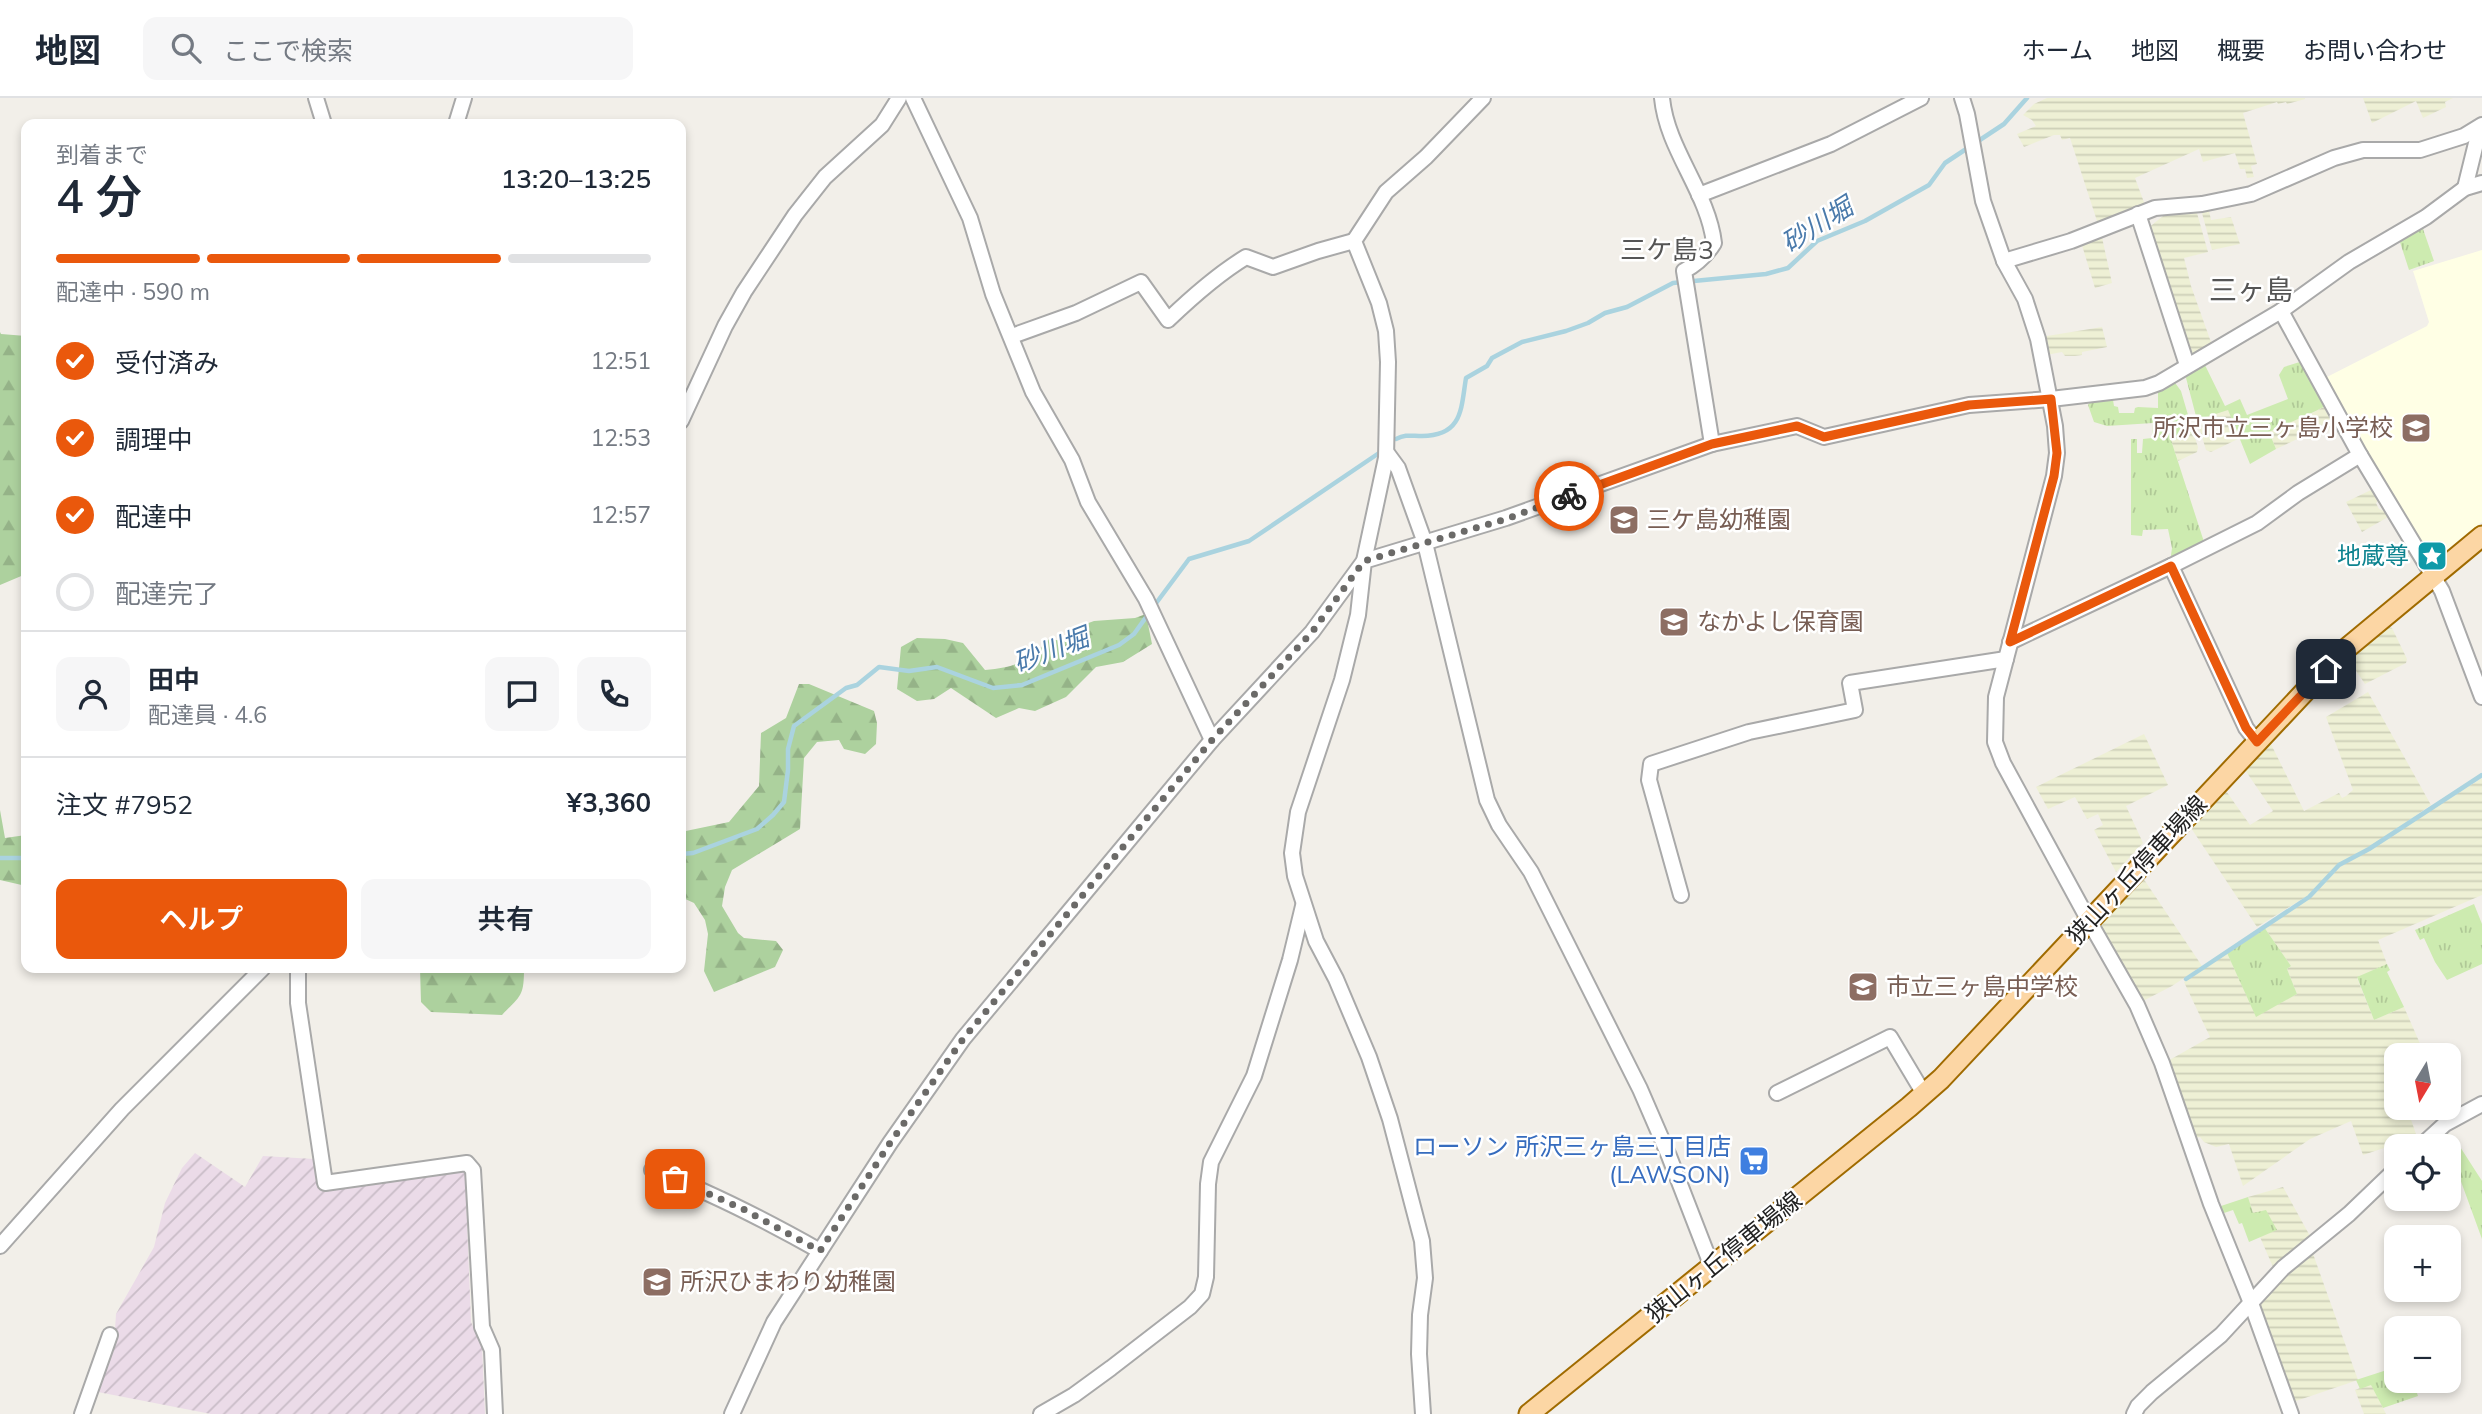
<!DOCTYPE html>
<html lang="ja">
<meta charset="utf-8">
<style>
body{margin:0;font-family:Mulish,"Noto Sans JP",sans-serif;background:#f6f6f7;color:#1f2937;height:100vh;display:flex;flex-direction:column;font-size:26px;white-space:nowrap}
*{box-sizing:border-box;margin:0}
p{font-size:23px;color:#747a83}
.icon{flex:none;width:38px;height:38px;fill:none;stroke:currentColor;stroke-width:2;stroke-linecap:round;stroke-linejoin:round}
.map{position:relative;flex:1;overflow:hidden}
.sheet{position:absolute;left:21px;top:21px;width:665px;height:854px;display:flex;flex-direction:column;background:#fff;border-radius:14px;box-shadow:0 4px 10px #0003}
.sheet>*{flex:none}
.needle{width:46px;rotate:190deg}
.buttons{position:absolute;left:2384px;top:945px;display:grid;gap:14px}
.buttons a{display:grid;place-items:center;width:77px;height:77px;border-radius:14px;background:#fff;box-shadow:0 4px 10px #0003;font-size:35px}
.pin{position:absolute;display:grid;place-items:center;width:60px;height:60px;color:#fff;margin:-30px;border-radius:14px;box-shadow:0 4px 10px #0006}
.courier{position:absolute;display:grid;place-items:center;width:70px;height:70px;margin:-35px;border:5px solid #ea580c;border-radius:50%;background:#fff;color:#222;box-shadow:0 2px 9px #0007}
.headline em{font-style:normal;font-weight:600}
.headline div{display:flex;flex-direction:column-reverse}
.headline{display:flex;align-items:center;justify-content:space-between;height:119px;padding:0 35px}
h1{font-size:46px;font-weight:600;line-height:52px}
.bar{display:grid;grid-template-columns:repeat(4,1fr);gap:10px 7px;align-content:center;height:84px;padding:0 35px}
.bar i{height:9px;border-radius:5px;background:#e0e1e3}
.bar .on{background:#ea580c}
.bar p{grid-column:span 4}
.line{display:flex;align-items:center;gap:18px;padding:0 35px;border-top:2px solid #e0e1e3}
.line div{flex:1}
.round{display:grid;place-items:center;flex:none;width:74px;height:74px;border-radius:14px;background:#f6f6f7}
ol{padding:0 35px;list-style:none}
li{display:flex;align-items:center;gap:21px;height:77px}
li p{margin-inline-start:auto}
li .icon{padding:7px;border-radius:50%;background:#ea580c;color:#fff;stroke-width:4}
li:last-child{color:#747a83}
li i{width:38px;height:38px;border:4px solid #e0e1e3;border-radius:50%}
.cta{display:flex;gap:14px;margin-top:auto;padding:14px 35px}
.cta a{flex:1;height:80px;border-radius:14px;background:#ea580c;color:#fff;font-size:28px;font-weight:600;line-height:80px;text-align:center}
.cta a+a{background:#f6f6f7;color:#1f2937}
header{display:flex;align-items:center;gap:42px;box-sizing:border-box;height:98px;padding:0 35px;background:#fff;border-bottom:2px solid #e0e1e3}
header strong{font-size:33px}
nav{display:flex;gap:38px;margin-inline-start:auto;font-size:24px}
.search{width:490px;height:63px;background:#f6f6f7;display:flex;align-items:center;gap:18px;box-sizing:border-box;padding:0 24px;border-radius:14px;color:#747a83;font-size:26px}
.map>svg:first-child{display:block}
.industrial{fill:url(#industrial-furrows)}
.education{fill:#ffffe5}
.farmland{fill:url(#farmland-rules)}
.grass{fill:url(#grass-tufts)}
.forest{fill:url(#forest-firs)}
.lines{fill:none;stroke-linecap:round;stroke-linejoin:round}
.stream{stroke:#aad3df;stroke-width:4.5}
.minor-casing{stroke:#a9a9a9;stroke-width:18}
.major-casing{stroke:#a06b00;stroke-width:23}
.minor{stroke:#fff;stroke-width:14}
.major{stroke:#fcd6a4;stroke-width:19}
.done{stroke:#6b6a68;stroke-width:7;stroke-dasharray:0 12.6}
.route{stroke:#ea580c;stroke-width:9}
.labels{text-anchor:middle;stroke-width:5;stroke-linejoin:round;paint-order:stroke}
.education-label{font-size:24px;fill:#785e54;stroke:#fff;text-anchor:start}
.culture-label{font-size:24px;fill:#0d838f;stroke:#fff;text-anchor:end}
.street-label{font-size:24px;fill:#222;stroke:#fff}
.shop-label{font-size:24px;fill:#366cbe;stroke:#fff;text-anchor:end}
.water-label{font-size:26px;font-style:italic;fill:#4a7aab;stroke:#fff}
.neighbourhood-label{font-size:26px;fill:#555;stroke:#fff}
.quarter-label{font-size:28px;fill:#555;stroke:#fff}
</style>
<header>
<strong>地図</strong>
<div class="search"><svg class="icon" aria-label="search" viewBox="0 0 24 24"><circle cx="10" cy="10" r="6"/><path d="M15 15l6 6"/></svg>ここで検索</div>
<nav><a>ホーム</a><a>地図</a><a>概要</a><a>お問い合わせ</a></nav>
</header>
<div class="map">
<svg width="2482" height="1316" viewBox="0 0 2482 1316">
<defs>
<pattern id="industrial-furrows" width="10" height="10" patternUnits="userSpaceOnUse" patternTransform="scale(1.75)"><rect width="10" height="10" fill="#ebdbe8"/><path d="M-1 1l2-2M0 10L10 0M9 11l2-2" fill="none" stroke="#c9bcc7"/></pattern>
<pattern id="farmland-rules" width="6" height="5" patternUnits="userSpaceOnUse" patternTransform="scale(1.75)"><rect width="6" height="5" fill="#eef0d5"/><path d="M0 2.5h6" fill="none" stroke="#ccceb7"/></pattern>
<pattern id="grass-tufts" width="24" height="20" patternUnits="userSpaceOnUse" patternTransform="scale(1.75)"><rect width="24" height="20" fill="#cdebb0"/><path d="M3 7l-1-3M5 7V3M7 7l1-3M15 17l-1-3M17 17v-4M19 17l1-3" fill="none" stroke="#b0c997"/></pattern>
<pattern id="forest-firs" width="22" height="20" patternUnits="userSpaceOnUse" patternTransform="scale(1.75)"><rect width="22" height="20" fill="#add19e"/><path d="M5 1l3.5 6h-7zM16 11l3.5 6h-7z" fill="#95b388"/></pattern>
</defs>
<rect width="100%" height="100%" fill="#f2efe9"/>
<path class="industrial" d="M195,1055l50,34 18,-31 51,3 6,30 140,-21 5,5 6,149 11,25 3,67h-274l-113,-22 16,-47 2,-31 38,-67 11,-44 17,-35z"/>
<path class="education" d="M2482,152v272l-43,34 -7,-8 -9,6 -100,-175 104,-53 2,-4 -16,-51z"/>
<g class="farmland">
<path d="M2047,0h258v1l-18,5 -1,-2 -8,2 -1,-2 -34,11 14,51 -6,2 3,11 -7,1 -2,-9h-5l-5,-16 -32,9 -4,-13 -64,29 10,27 -47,19 -28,-86 -8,2 -2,-5h-6l-30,12 -7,-13 19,-8 -4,-6 -9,-5 11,-11z"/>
<path d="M2363,0h90l-8,4 1,5 -23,11 -7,-17 -44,22z"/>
<path d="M2208,108l3,14 20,-3 9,27 -28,6 -10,-37 3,-6z"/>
<path d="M2173,110l19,1 5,4 11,39 -24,6 7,28 21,59 -19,12h-9l-42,-124z"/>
<path d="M2101,135l11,50 -17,5 -14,-46z"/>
<path d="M2102,229l5,20 -25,5v3l-7,1h-10l-3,-4 -16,3 -5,-18z"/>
<path d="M2327,307l11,19 -28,16 -4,-5 -30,14 -7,-17 26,-13h7z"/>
<path d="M2228,311l12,29 -29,14 -5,-2 -9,-30z"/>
<path d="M2193,334l5,15 -1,5 -19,9 -7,-21z"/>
<path d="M2373,391l6,10 -3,4 3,6 7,3 2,5 -26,15 -16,-30z"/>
<path d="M2385,528l7,2 15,31 -1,4 -41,21 -17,-25z"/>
<path d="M2368,594l63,113 -58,40 -34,19 -32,32 -50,31 -68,-102 35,-37 26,37 23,-14 -30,-44 26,-27 35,71 35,-18 3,5 4,-2 7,-6 -27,-73z"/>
<path d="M2144,636l24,51 -42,21 17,37 -27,29 -22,-42 9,-5 -5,-11 -11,5 -12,-22 -27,12 -12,-22z"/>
<path d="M2482,680v117l-104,45 9,24 -30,14 17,42 30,-13 21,48h-29v53h11l10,29 -54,18 -12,-34 -41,18 -67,47 -14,-42 -13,3 -12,-5 -4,-5 -7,1 -27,-76 44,-25 -26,-55 43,-29 29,63 41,-22 -10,-25 4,-3 -27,-39 46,-29 30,-31z"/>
<path d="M2141,777l61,91 -30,20 -31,16 -40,-72 4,-16z"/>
<path d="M2283,1089l27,49 -37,31 -13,-30 16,-7 -23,-17 -5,-16z"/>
<path d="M2312,1153l46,129 -65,22 -33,-91 2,-11 20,-25z"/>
<path d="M2371,1286l15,30h-22l-9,-24z"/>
</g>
<g class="grass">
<path d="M2422,128l12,35 -25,9 -10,-31z"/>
<path d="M2203,263l22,45 15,-7 7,16 41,-16 -9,-24 5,-8 19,-6 24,44c-19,11 -38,17 -58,27l7,17 -26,15 -22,-54 -31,10 -12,-46z"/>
<path d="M2173,282l8,11 12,41 -22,8 34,105 -35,17 2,-14 -4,-19 -25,1 -1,6 -11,-1v-96h6v14h5l1,-14 9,-1 1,-15 -46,3 -13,-4 -6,-17 5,-7 19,-4 2,12 4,1 1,6h15l1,-5 3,-1 20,1v-22z"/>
<path d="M2474,806l8,20v40l-35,16 -12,-18 -11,-24 -4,2 -5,-10z"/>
<path d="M2264,829l27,39 -4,3 10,25 -41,23 -29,-64z"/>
<path d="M2387,866l3,6 -3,2 17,35 -30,13 -17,-43z"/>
<path d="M2446,1034l9,7 27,42v58l-34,-93 -6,-11z"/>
<path d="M2248,1099l5,16 13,-3 11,20 -28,12 -7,-19 -3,1 -6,-14 -12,4v-8z"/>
<path d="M2396,1269v14h17l5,15 -35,12 -12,-23 -11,4 -4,-9z"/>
</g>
<g class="forest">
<path d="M0,234l1,2 25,2v238l-26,11z"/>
<path d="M1146,516l6,30 -29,18 -27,5 -30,30 -31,14 -16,-3 -23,10 -45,-30 -17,11 -17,2 -20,-12 4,-42 16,-9 28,1 18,4 22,27c31,-3 43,-8 64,-31l14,2 6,-11 25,-9 41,-3z"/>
<path d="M799,586h10l65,27 3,12 -1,21 -11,10 -21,-5 -5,-9 -22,2 -13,16 -4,71 -68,41 -7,17 -3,19 16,27 6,5 32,3 7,9 -8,17 -61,25 -10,-21 4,-37 -3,-14 -11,-17 -13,-6v-65l48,-10 30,-36 2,-53 25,-15z"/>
<path d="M0,712l5,28 21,-3v51l-26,-6z"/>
<path d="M420,870h104c0,29 -3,27 -22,47l-71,-3 -10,-10z"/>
</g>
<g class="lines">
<g class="stream">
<path d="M1396,341c10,-5 15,-3 26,-3 41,0 39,-28 44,-58l21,-12 5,-8 30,-16 44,-11 22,-8 17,-10 22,-6 46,-24 93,-9 22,-6 29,-27 48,-20 64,-36 16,-22 59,-39 23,-26"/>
<path d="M1154,508l35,-47 60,-18 133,-90"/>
<path d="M681,756l12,-1 64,-24 16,-14 11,-13 4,-32v-21l6,-23 52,-38 11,-3 22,-18 30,4 28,-4 56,21 29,-3 97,-40 15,-11 15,-21"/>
<path d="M0,760h26"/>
<path d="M2186,881l123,-82 30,-32 30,-16 113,-74"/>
</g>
<g class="minor-casing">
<g id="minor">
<path d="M316,0l8,26"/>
<path d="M913,0l57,120 23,76 40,98 39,68 16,42 58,97 66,141"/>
<path d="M1662,0c5,52 46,94 52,145 -8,13 -17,21 -30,28l28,173"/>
<path d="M1962,0l5,16 16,87 21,60 21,38 13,40 17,87 2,27 -3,23 -58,221 -1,45 8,21 86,158 48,84 25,58 49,141 40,99 40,111"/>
<path d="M456,26l8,-26"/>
<path d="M2465,90l15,-61"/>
<path d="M1699,97l132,-51 90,-46"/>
<path d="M2138,116l49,151"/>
<path d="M2004,163l67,-20 84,-33 47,-4 49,-10 83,-36 29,-8h57l44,-14 18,-11"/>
<path d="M2281,213l79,144 82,136 40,106"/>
<path d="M1012,238l64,-23 65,-31 27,38c24,-23 50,-46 78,-63l27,10 45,-16 36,-10"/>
<path d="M681,323l44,-95 19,-34 51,-77 30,-38 57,-52 17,-27"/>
<path d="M1387,355l11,15 27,75 62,257 12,25 32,47 109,217 29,67 43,111"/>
<path d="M2171,468l75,162 11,14"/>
<path d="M2010,544l161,-76 86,-43 41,-30 62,-38"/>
<path d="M1681,797l-32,-115 2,-16 98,-32 106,-22 -5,-27 156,-24"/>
<path d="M298,870v35l27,180 142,-20 6,7 9,157 10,23 3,64"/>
<path d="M1777,995l113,-56 34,57"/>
<path d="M2421,1048l24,-22 37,-20"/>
<path d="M652,1072c59,22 113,50 168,81"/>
<path d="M0,1148l122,-137 141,-141"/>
<path d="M82,1316l28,-79"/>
<path d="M732,1316l42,-92 116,-179 73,-104 249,-299 100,-108 52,-71 22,-103 2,-96 -2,-31 -7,-28 -25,-62 32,-49 40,-35 57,-59"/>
<path d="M1041,1316l33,-19 37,-27 79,-61 12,-13 4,-17 2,-93 3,-22 43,-86 36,-116 13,-54"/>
<path d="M1423,1316l-4,-60 1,-39 5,-37 -3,-37 -32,-122 -21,-62 -33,-78 -20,-38 -21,-65 -3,-23 6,-41 44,-132 16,-65 6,-54 142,-43 206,-74 85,-18 27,11 145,-32 82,-6 94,-11 14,-5 122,-72 68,-49 77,-45 39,-29 17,-5"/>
<path d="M2134,1316l4,-8 14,-14 69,-57 62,-67 66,-54 47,-45"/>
</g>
</g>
<g class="major-casing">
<path id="major" d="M1529,1316l380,-307 32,-28 400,-426 141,-117"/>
</g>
<use href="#minor" class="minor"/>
<use href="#major" class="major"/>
</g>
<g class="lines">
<path class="done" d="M675,1081l68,30 77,42 70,-108 73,-104 249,-299 100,-108 52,-71 142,-42 63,-23"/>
<path class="route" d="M1569,398l143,-52 85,-18 27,11 145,-32 82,-6 6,54 -3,23 -44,166 161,-76 75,162 11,14 69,-73"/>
</g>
<defs>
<g id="school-square" transform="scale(1.575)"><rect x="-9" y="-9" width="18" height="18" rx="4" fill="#8d6e63" stroke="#fff"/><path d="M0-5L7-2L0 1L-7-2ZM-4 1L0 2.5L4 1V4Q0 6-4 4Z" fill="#fff"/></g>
<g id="sight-square" transform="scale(1.575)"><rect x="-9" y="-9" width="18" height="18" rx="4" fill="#0f9aa8" stroke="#fff"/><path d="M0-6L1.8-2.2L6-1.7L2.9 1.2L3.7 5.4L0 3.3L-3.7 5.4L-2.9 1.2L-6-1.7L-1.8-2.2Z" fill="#fff"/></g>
<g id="supermarket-square" transform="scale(1.575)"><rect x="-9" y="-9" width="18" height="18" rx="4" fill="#3f7fe0" stroke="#fff"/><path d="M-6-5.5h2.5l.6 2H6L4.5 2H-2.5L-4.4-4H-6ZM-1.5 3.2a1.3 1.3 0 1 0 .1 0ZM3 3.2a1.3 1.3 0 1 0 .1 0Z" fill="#fff"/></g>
</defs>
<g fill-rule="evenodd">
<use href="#school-square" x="2416" y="330"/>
<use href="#school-square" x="1624" y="422"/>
<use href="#sight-square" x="2432" y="458"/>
<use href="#school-square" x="1674" y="524"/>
<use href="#school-square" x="1863" y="889"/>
<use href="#supermarket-square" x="1754" y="1063"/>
<use href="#school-square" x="657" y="1184"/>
</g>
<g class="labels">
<g class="education-label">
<text x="2393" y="338" text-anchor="end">所沢市立三ヶ島小学校</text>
<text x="1647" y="430">三ケ島幼稚園</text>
<text x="1697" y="532">なかよし保育園</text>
<text x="1886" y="897">市立三ヶ島中学校</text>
<text x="680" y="1192">所沢ひまわり幼稚園</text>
</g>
<g class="culture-label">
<text x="2409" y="466">地蔵尊</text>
</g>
<g class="street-label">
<text transform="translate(2137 772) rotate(-47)" y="8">狭山ヶ丘停車場線</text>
<text transform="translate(1724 1159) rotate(-39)" y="8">狭山ヶ丘停車場線</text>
</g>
<g class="shop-label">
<text x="1731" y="1057">ローソン 所沢三ヶ島三丁目店<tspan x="1731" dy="28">(LAWSON)</tspan></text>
</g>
<g class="water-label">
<text transform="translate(1817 127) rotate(-32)" y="9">砂川堀</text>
<text transform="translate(1051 552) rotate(-21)" y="9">砂川堀</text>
</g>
<g class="neighbourhood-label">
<text x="1667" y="161">三ケ島3</text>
</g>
<g class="quarter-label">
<text x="2251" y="202">三ヶ島</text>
</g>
</g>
</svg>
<div class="buttons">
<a><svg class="needle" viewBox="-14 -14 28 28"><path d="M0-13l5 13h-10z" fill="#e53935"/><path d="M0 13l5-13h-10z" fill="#747a83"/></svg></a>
<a><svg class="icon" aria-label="locate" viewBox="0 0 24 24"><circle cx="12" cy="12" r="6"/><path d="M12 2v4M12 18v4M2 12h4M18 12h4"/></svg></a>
<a>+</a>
<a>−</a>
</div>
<div class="pin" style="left:675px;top:1081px;background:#ea580c"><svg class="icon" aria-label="bag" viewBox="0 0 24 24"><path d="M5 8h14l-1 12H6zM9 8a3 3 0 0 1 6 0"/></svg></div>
<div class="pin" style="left:2326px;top:571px;background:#1f2937"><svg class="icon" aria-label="home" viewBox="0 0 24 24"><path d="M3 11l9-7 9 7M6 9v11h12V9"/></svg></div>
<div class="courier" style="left:1569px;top:398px"><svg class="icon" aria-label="bike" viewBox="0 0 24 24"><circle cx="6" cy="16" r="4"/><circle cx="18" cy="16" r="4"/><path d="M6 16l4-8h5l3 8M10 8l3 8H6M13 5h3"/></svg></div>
<section class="sheet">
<div class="headline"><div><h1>4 分</h1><p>到着まで</p></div><em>13:20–13:25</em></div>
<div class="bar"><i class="on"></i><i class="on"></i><i class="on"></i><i></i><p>配達中 · 590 m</p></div>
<ol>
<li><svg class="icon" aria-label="check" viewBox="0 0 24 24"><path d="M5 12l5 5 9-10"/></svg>受付済み<p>12:51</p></li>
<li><svg class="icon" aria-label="check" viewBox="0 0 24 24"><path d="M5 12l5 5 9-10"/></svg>調理中<p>12:53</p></li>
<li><svg class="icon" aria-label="check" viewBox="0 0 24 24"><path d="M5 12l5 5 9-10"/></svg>配達中<p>12:57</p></li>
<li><i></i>配達完了</li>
</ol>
<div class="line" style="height:126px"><a class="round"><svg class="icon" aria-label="person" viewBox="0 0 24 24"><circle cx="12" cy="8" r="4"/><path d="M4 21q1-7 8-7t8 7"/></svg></a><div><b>田中</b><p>配達員 · 4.6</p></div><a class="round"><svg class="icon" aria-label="chat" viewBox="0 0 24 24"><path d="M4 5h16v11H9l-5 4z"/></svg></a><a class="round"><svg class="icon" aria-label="phone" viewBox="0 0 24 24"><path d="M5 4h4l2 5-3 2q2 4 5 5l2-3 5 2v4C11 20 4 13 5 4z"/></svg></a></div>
<div class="line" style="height:91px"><div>注文 #7952</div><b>¥3,360</b></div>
<div class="cta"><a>ヘルプ</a><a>共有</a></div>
</section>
</div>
